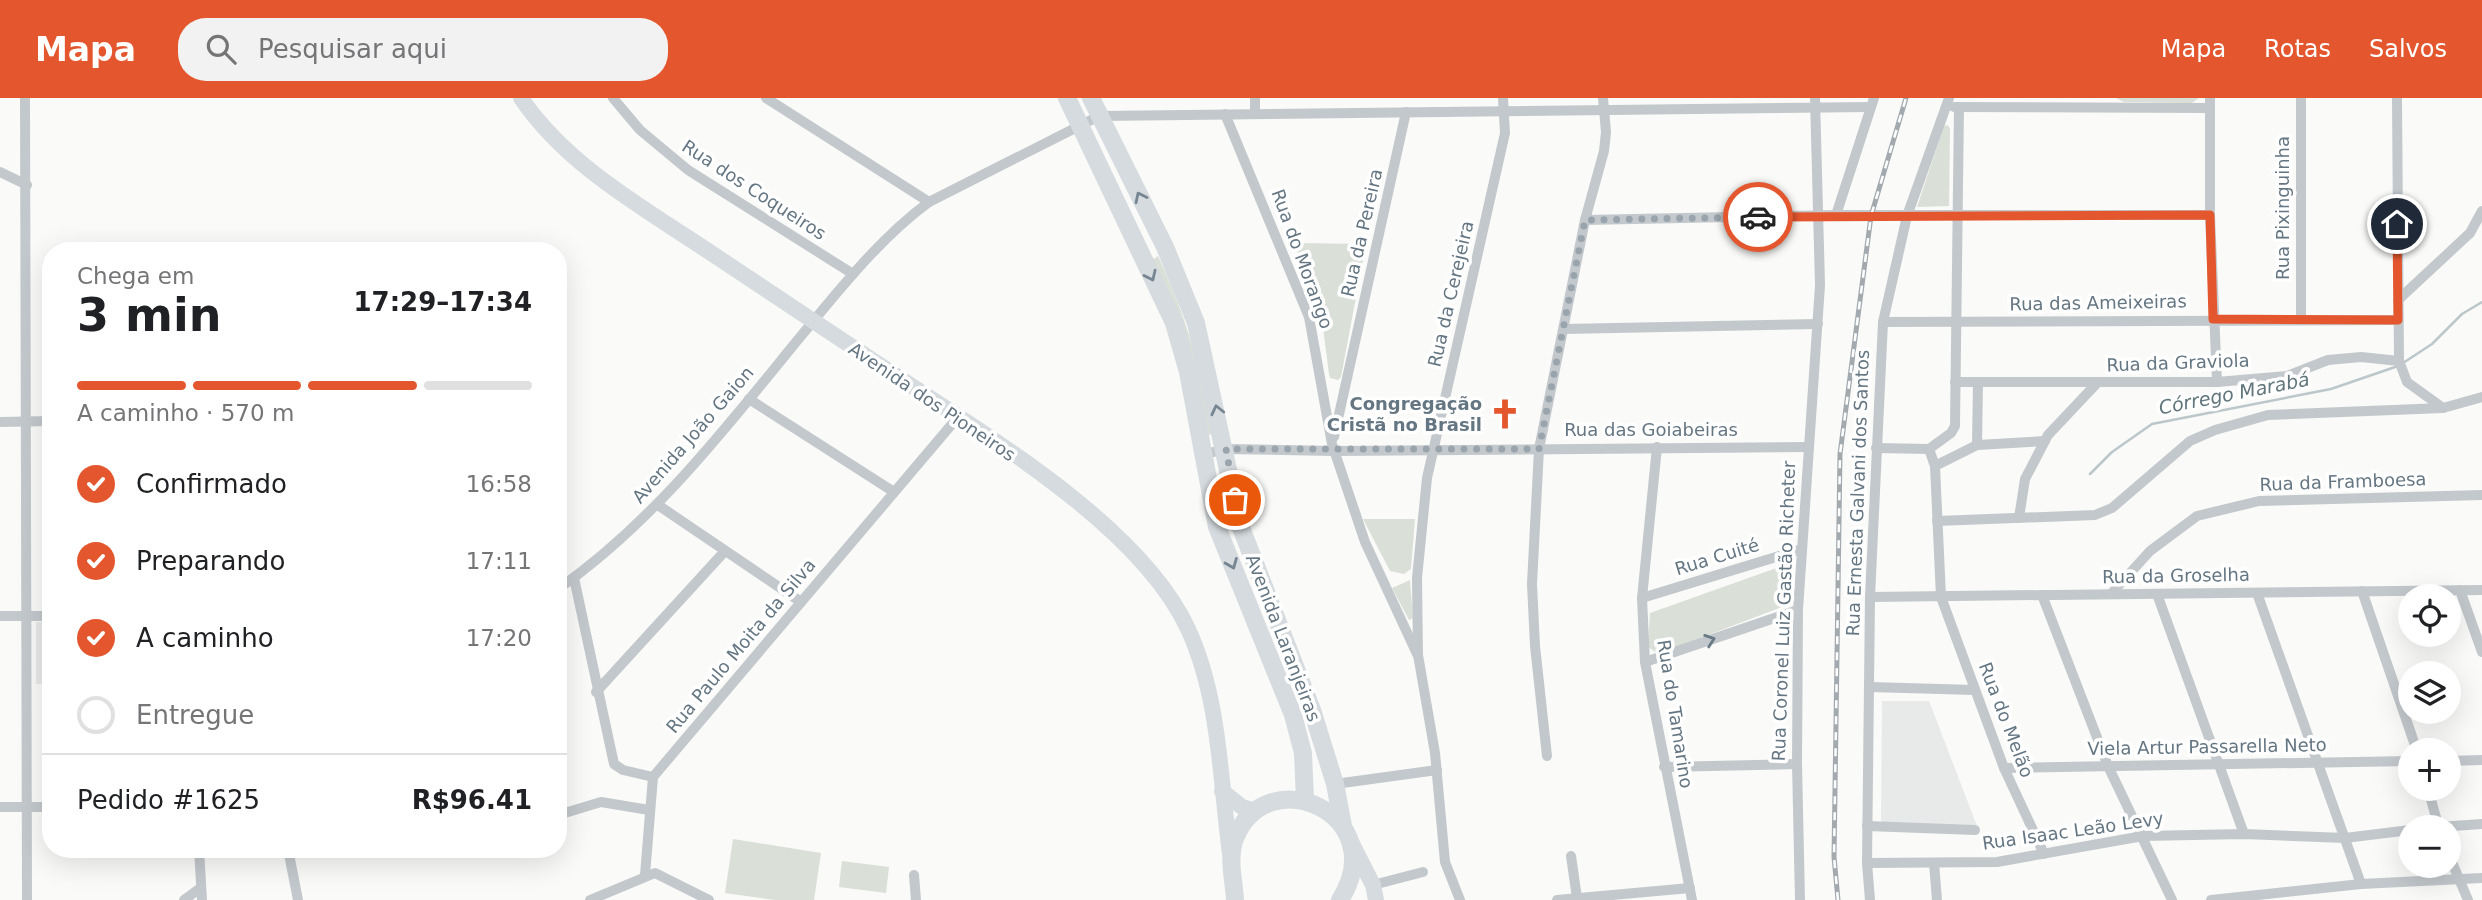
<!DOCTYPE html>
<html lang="pt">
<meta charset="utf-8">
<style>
body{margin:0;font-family:"DejaVu Sans",sans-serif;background:#f2f2f2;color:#202124;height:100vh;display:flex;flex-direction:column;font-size:26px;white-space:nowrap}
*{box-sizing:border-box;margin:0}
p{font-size:23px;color:#757577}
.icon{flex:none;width:38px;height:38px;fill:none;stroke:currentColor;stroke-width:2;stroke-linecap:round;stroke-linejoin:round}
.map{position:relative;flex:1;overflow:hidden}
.drawer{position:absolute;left:42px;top:144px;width:525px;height:616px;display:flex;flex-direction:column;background:#fff;border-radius:28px;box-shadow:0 7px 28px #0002}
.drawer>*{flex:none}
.buttons{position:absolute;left:2398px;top:486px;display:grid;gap:14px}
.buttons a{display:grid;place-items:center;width:63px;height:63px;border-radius:50%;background:#fff;box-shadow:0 7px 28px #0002;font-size:35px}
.pin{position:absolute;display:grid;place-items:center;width:60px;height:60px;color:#fff;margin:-30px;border:4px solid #fff;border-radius:50%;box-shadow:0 2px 7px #0007}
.courier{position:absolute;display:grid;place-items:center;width:70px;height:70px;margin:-35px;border:5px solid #e4572e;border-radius:50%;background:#fff;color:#222;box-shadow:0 2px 9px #0007}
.head em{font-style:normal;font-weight:700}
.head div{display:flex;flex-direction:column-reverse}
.head{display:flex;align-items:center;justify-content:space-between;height:119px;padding:0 35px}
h1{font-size:46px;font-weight:700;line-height:52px}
.bar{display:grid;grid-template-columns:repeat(4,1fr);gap:10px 7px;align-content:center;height:84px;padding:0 35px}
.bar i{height:9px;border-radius:5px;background:#e0e0e0}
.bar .current{background:#e4572e}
.bar p{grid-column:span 4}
.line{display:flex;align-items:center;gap:18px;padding:0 35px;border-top:2px solid #e0e0e0}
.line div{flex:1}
ol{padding:0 35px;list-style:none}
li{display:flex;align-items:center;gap:21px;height:77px}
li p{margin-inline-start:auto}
li .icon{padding:7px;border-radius:50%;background:#e4572e;color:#fff;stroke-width:4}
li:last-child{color:#757577}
li i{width:38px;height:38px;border:4px solid #e0e0e0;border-radius:50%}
header{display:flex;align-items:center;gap:42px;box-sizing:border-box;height:98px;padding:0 35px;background:#e4572e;color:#fff}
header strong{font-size:33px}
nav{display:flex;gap:38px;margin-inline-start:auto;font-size:24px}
.search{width:490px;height:63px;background:#f2f2f2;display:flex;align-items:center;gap:18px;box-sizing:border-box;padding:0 24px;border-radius:28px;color:#757577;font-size:26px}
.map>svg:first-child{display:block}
.built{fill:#e8e9e9}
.green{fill:#dadfd7}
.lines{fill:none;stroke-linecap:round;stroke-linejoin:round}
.stream{stroke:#bbc7cb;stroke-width:2.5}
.street{stroke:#c3c8cc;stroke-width:10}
.secondary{stroke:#d6dbdf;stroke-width:16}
.primary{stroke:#d6dbdf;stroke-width:18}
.rail-casing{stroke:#a2aab0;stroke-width:5}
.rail{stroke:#fff;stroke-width:2.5;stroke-dasharray:8;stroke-linecap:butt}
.oneway{stroke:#768591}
.oneway2{stroke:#6a7a87}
.done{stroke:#99a4ac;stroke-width:7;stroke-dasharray:0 12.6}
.route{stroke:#e4572e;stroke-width:9}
.labels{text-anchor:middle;stroke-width:7;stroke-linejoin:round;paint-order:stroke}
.street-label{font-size:18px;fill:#657683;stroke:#fff}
.poi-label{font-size:18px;font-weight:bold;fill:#657683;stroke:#fff;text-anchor:end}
.water-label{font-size:19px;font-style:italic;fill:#60757c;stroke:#fff}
</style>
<header>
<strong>Mapa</strong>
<div class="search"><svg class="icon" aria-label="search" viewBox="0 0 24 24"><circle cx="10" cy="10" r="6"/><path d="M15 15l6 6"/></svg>Pesquisar aqui</div>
<nav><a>Mapa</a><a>Rotas</a><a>Salvos</a></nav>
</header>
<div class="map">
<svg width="2482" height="802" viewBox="0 0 2482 802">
<rect width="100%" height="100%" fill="#fafaf8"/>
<g class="built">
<rect x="36" y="524" width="15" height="62"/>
<path d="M1882,603h47l48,125 -96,-4z"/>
</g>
<g class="green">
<path d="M2116,0h83l-7,5 -68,-1z"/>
<path d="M1947,27l3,3 -1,78 -32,1 27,-81z"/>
<path d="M1294,145l72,1 -25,133 -3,3 -8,-2 -1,-4 -8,-62z"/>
<path d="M1158,158c27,59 44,113 54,177l-7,5 -54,-177z"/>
<path d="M1363,421h52l-4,50 -7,5 -14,-3z"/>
<path d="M1782,468l6,4 -2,30 -4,7 -124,47 -10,-7 2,-34z"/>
<path d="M1410,482l3,38 -4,2 -17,-32z"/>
<path d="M733,741l88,14 -7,47h-39l-50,-7z"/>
<path d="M842,763l47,6 -3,26 -47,-6z"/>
</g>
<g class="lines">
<g class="stream">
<path d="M2403,265l29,-19 30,-30 20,-12"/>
<path d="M2090,376l22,-22 40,-28 179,-35 67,-23"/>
</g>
<g class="street">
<path d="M25,0l2,802"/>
<path d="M613,0l27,32 48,40 165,104"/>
<path d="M766,0l163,104"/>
<path d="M1255,0v16"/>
<path d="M2210,0v117l7,167"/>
<path d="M2397,0l2,263 8,21 36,26"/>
<path d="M1954,9l256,1"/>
<path d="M1959,9l-4,319 -4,7 -22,16 6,17 6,131 63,171 40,86"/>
<path d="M1225,16l84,203 23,127 33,98 52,112"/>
<path d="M0,74l27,13"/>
<path d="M1836,117l38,-117"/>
<path d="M1585,122l251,-5h374"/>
<path d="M2398,202l72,-67 12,-22"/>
<path d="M2301,221v-221"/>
<path d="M1883,224l515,-2"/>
<path d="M1564,231l254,-5"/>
<path d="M1955,284h262l70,-6 41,-16 33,-3 38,4"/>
<path d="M749,301l145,93"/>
<path d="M0,324l51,-1"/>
<path d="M1334,339l72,-325"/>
<path d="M1977,347l68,-4"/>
<path d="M1657,349l-15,151 3,64 47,238"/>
<path d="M1876,350l53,1"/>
<path d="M1202,357l23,-6 109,2 473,-4"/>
<path d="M1935,368l42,-21 1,-62"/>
<path d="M658,407l143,97"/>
<path d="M2019,420l6,-39 23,-44 50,-53"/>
<path d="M1937,423l158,-6 17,-7 78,-67 25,-11 53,-15 175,-7 39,-11"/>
<path d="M574,480l40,186 9,6 30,7"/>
<path d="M558,491c97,-68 169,-163 243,-253 39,-47 79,-98 128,-134l170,-86 771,-9"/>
<path d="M2460,492l22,62"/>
<path d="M2362,493l55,160"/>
<path d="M2257,495l104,291"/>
<path d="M2111,496l39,-43 47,-35 62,-15 223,-6"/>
<path d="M2157,496l87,240"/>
<path d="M2042,497l66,171 64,134"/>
<path d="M1870,499l612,-7"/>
<path d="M1642,500l160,-49"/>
<path d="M0,518h51"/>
<path d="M1645,564l153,-52"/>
<path d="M1870,589l105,3"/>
<path d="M596,594l129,-141"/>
<path d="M1547,658l-12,-110 -3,-62 7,-135 46,-229 19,-69 2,-19 -3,-34"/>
<path d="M2448,663l34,-1"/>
<path d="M1664,669l133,-3"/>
<path d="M2004,670l406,-7"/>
<path d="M1335,686l102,-14"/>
<path d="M2428,691l11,39"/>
<path d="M0,709h51"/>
<path d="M558,717l43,-13 48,8"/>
<path d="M1867,728l108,4"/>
<path d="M2424,730l58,-4"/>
<path d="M199,751l3,51"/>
<path d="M288,751l10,51"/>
<path d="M2448,755l20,47"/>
<path d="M1571,758l6,42"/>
<path d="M1867,765l130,-1 146,-26 101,-2 101,4 65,-8"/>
<path d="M1934,765l3,37"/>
<path d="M645,777l8,-98 305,-360"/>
<path d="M914,777l2,25"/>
<path d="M1373,787l50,-13"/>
<path d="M184,802l15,-11"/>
<path d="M590,802l65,-27 54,27"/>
<path d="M1460,802l-15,-38 -10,-109 -17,-98 -1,-77 10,-100 78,-345 -2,-35"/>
<path d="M1557,802l133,-12"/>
<path d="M1800,802l-3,-136 1,-154 22,-325 -5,-187"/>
<path d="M1870,802l-3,-37 3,-266 13,-275 24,-106 42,-118"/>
<path d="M2211,802l150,-16 121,-6"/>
</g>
<g class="secondary">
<path d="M521,0c44,65 116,106 181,149 65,43 130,87 196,130 92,61 243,150 290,252 32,69 32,150 42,225"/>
<path d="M1222,693l20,16 14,4"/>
<path d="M1351,744l22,43 3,15"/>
</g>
<g class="primary">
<path d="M1067,0l107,225 14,49 29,155 76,188 10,38 2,47"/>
<path d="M1091,0l74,149 31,76 44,202 72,185 23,74 8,42"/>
<path d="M1235,802c-1,-19 -7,-40 -1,-59 31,-85 160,-26 106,59"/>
</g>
<g class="rail-casing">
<path id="rail" d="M1838,802l-4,-43 6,-403 31,-238 35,-118"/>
</g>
<use href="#rail" class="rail"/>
</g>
<defs><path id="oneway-chevron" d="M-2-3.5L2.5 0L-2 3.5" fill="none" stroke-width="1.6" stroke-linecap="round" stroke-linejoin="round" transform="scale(1.75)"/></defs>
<g class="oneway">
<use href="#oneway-chevron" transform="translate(1140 99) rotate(-116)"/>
<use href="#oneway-chevron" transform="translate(1151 178) rotate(65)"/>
<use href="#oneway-chevron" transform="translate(1217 312) rotate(-103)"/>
<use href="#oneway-chevron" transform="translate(1232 466) rotate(68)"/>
</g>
<use class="oneway2" href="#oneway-chevron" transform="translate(1710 542) rotate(-19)"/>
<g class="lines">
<path class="done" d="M1235,402l-9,-51h313l46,-229 173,-3"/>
<path class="route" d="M1758,119l452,-2 3,104 185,1 -1,-96"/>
</g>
<defs>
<g id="church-bare" transform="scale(2.415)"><path d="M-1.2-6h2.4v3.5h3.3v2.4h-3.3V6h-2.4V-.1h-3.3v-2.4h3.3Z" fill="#e4572e" stroke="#fff" stroke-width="2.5" paint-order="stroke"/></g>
</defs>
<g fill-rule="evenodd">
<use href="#church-bare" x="1505" y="316"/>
</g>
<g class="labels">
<g class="street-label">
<text transform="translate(754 92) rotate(33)" y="6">Rua dos Coqueiros</text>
<text transform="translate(2283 110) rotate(-90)" y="6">Rua Pixinguinha</text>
<text transform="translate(1362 135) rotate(-77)" y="6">Rua da Pereira</text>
<text transform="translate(1302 161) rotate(70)" y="6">Rua do Morango</text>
<text transform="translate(1451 196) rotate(-77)" y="6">Rua da Cerejeira</text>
<text transform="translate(2098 205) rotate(-1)" y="6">Rua das Ameixeiras</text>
<text transform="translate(2178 265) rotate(-2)" y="6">Rua da Graviola</text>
<text transform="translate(932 304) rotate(34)" y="6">Avenida dos Pioneiros</text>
<text x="1651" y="338">Rua das Goiabeiras</text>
<text transform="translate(693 337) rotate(-49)" y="6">Avenida João Gaion</text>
<text transform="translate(2343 384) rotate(-2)" y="6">Rua da Framboesa</text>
<text transform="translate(1858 395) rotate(-88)" y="6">Rua Ernesta Galvani dos Santos</text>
<text transform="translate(1717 459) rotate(-17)" y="6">Rua Cuité</text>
<text transform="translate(2176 478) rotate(-1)" y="6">Rua da Groselha</text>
<text transform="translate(1784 513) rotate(-88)" y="6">Rua Coronel Luiz Gastão Richeter</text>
<text transform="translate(1283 540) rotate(69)" y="6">Avenida Laranjeiras</text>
<text transform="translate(741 548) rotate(-50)" y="6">Rua Paulo Moita da Silva</text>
<text transform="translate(1675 616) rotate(81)" y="6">Rua do Tamarino</text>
<text transform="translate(2006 622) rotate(69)" y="6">Rua do Melão</text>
<text transform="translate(2207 649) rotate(-1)" y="6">Viela Artur Passarella Neto</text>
<text transform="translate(2073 733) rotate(-8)" y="6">Rua Isaac Leão Levy</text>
</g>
<g class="poi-label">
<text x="1482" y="312">Congregação<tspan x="1482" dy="21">Cristã no Brasil</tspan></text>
</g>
<g class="water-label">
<text transform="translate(2234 295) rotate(-11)" y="7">Córrego Marabá</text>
</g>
</g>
</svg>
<div class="buttons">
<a><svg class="icon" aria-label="locate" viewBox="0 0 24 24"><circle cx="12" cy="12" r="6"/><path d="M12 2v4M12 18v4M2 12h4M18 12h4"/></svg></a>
<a><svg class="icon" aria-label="layers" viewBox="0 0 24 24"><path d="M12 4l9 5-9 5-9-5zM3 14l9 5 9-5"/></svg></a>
<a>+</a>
<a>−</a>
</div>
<div class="pin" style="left:1235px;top:402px;background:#ea580c"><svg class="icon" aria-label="bag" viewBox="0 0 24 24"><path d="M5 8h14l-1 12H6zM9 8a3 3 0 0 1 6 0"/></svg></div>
<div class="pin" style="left:2397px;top:126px;background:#1f2937"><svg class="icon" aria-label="home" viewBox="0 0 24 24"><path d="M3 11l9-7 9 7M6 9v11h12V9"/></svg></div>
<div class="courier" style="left:1758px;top:119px"><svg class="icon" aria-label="car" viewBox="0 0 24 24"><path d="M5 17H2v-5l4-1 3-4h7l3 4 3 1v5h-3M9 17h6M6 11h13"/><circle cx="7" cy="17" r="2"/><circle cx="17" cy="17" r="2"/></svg></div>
<section class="drawer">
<div class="head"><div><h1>3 min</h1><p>Chega em</p></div><em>17:29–17:34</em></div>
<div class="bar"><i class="current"></i><i class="current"></i><i class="current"></i><i></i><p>A caminho · 570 m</p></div>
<ol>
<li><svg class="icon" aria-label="check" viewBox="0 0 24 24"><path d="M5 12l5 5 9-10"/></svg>Confirmado<p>16:58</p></li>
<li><svg class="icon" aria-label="check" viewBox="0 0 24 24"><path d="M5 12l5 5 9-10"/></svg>Preparando<p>17:11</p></li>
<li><svg class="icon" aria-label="check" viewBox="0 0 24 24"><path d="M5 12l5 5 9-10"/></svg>A caminho<p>17:20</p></li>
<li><i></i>Entregue</li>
</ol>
<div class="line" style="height:91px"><div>Pedido #1625</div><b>R$96.41</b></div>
</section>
</div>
